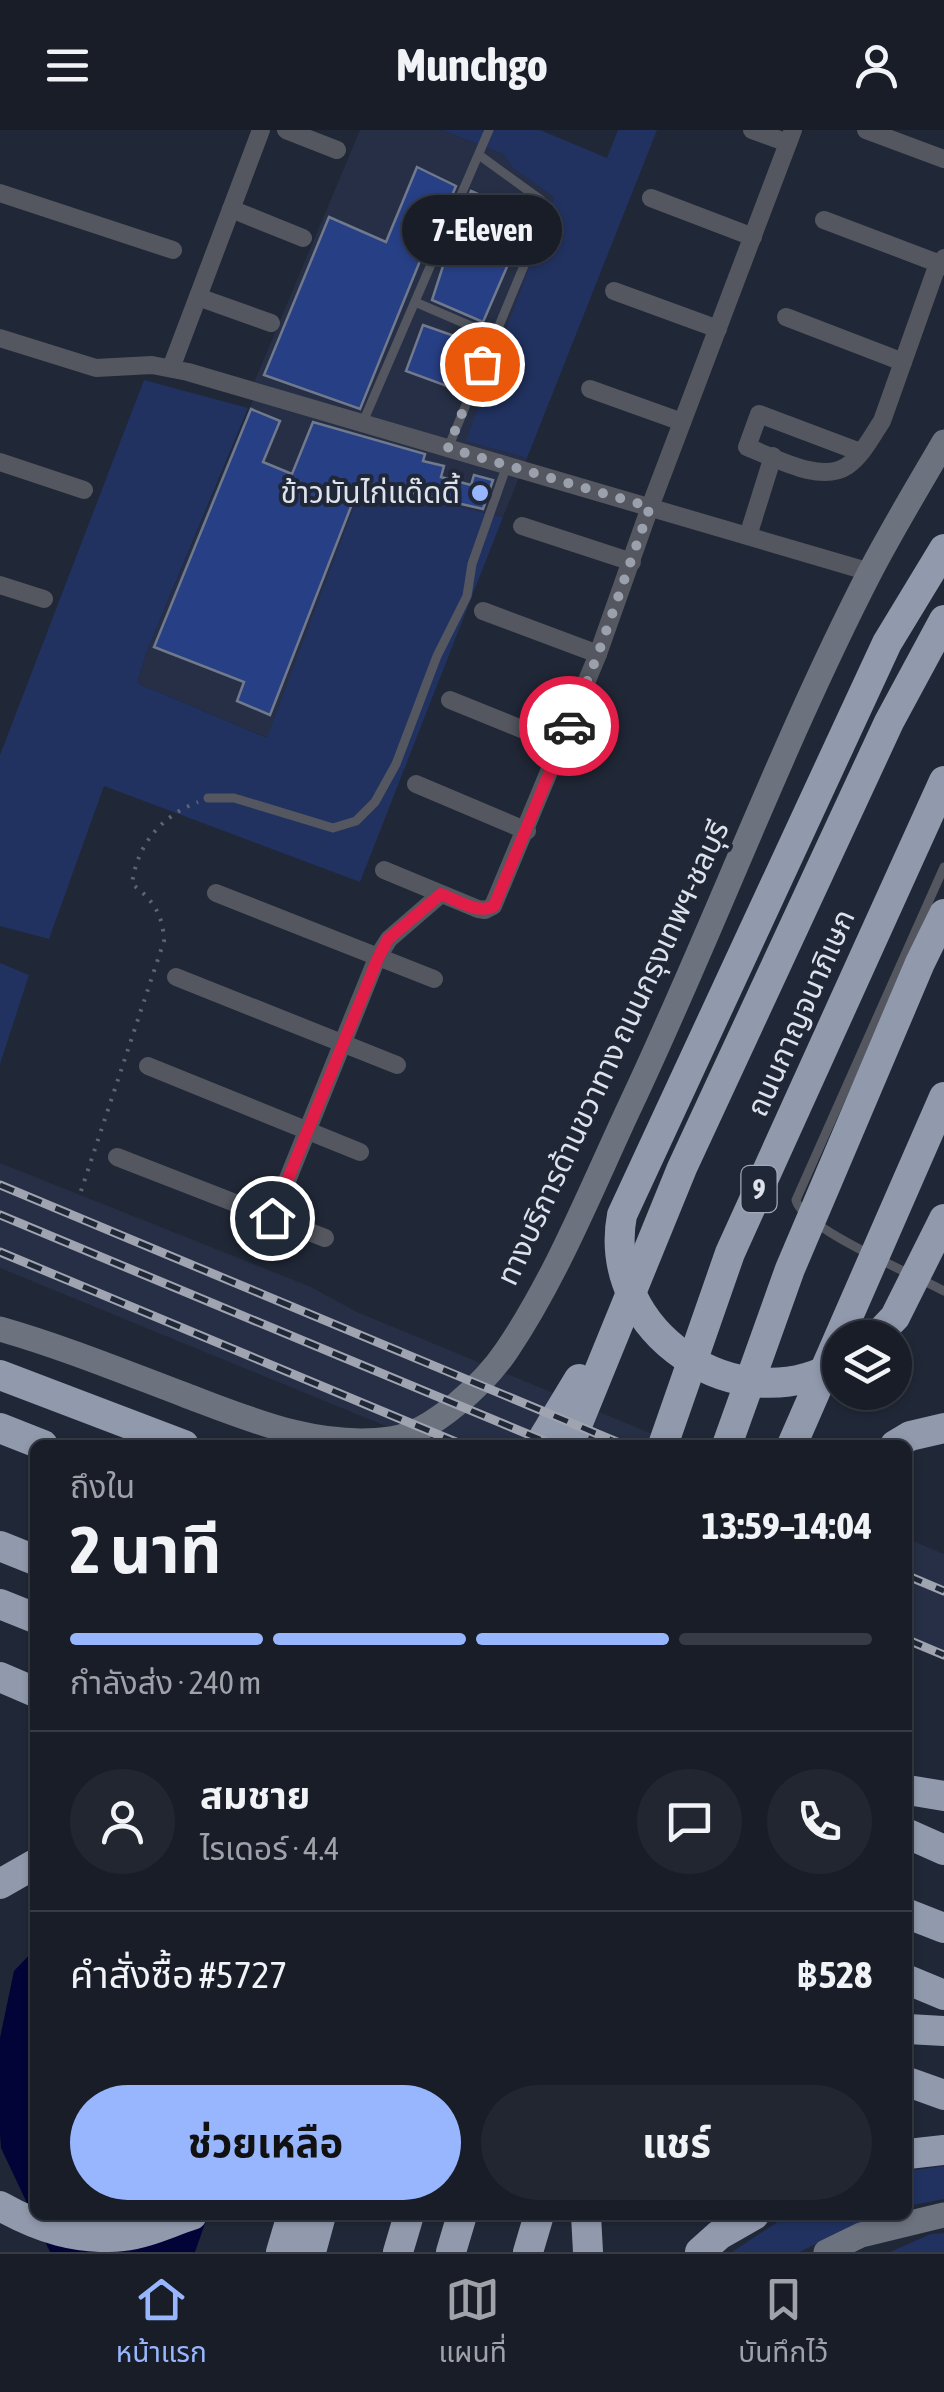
<!DOCTYPE html>
<html lang="th">
<meta charset="utf-8">
<style>
body{margin:0;font-family:"Asap Condensed","Noto Sans Thai",sans-serif;background:#212630;color:#f1f3f6;height:100vh;display:flex;flex-direction:column;font-size:38px;white-space:nowrap}
*{box-sizing:border-box;margin:0}
p{font-size:32px;color:#9fa2a8}
.icon{flex:none;width:55px;height:55px;fill:none;stroke:currentColor;stroke-width:2;stroke-linecap:round;stroke-linejoin:round}
.map{position:relative;flex:1;overflow:hidden}
.sheet{position:absolute;left:30px;top:1310px;width:882px;height:780px;display:flex;flex-direction:column;background:#181d28;border-radius:15px;box-shadow:0 2px 8px #0004,0 0 0 2px #363b45}
.sheet>*{flex:none}
.buttons{position:absolute;left:822px;top:1190px;display:grid;gap:20px}
.buttons a{display:grid;place-items:center;width:90px;height:90px;border-radius:50%;background:#181d28;box-shadow:0 2px 8px #0004,0 0 0 2px #363b45;font-size:50px}
.pin{position:absolute;display:grid;place-items:center;width:85px;height:85px;color:#fff;margin:-42px;border:5px solid #fff;border-radius:50%;box-shadow:0 2px 10px #0007}
.courier{position:absolute;display:grid;place-items:center;width:100px;height:100px;margin:-50px;border:8px solid #e11d48;border-radius:50%;background:#fff;color:#222;box-shadow:0 2px 12px #0007}
.bubble{position:absolute;height:70px;border-radius:35px;background:#181d28;box-shadow:0 2px 8px #0004,0 0 0 2px #363b45;font-size:32px;font-weight:700;line-height:70px;text-align:center}
.summary em{font-style:normal;font-weight:700}
.summary div{display:flex;flex-direction:column-reverse}
.summary{display:flex;align-items:center;justify-content:space-between;height:170px;padding:0 40px}
h1{font-size:65px;font-weight:700;line-height:75px}
.bar{display:grid;grid-template-columns:repeat(4,1fr);gap:15px 10px;align-content:center;height:120px;padding:0 40px}
.bar i{height:12px;border-radius:8px;background:#363b45}
.bar .current{background:#98b6fd}
.bar p{grid-column:span 4}
.line{display:flex;align-items:center;gap:25px;padding:0 40px;border-top:2px solid #363b45}
.line div{flex:1}
.round{display:grid;place-items:center;flex:none;width:105px;height:105px;border-radius:52px;background:#212630}
.button{display:flex;gap:20px;margin-top:auto;padding:20px 40px}
.button a{flex:1;height:115px;border-radius:60px;background:#98b6fd;color:#111;font-size:40px;font-weight:700;line-height:115px;text-align:center}
.button a+a{background:#212630;color:#f1f3f6}
header{display:flex;justify-content:space-between;align-items:center;height:130px;padding:0 40px;background:#181d28;font-size:45px;font-weight:700}
.dock{display:flex;justify-content:space-around;align-items:center;height:140px;border-top:2px solid #363b45;background:#181d28;font-size:28px;color:#9fa2a8}
.dock a{display:grid;justify-items:center;gap:5px}
.dock .current{color:#98b6fd}
.map>svg:first-child{display:block}
.built{fill:#262f45}
.green{fill:#213260}
.water{fill:#020437}
.building{fill:#273f85;stroke:#71798c;stroke-width:2.5}
.lines{fill:none;stroke-linecap:round;stroke-linejoin:round}
.path{stroke:#5e6472;stroke-width:4;stroke-dasharray:2.5 8;stroke-linecap:butt}
.lane{stroke:#54575f;stroke-width:9}
.street{stroke:#54575f;stroke-width:18}
.secondary{stroke:#6d727f;stroke-width:25}
.highway{stroke:#9199ad;stroke-width:30}
.rail-casing{stroke:#9fa4b0;stroke-width:9}
.rail{stroke:#202736;stroke-width:5;stroke-dasharray:15;stroke-linecap:butt}
.done{stroke:#9ba1ac;stroke-width:10;stroke-dasharray:0 18}
.route{stroke:#e11d48;stroke-width:12}
.poi-dot{fill:#98b6fd;stroke:#202736;stroke-width:4}
.labels{text-anchor:middle;stroke-width:8;stroke-linejoin:round;paint-order:stroke}
.shield{fill:#202736;stroke:#a4aab5;stroke-width:2.5}
.shield-label{font-size:28px;font-weight:bold;fill:#dde2ec}
.poi-label{font-size:30px;fill:#dde2ec;stroke:#202736;text-anchor:end}
.street-label{font-size:30px;fill:#dde2ec;stroke:#202736}
</style>
<header><svg class="icon" aria-label="menu" viewBox="0 0 24 24"><path d="M4 6h16M4 12h16M4 18h16"/></svg>Munchgo<svg class="icon" aria-label="person" viewBox="0 0 24 24"><circle cx="12" cy="8" r="4"/><path d="M4 21q1-7 8-7t8 7"/></svg></header>
<div class="map">
<svg width="944" height="2122" viewBox="0 0 944 2122">
<rect width="100%" height="100%" fill="#202736"/>
<g class="built">
<path d="M360,0h82l61,24 10,14 41,29 -87,244 60,17 -24,59 -141,-32 -94,253 -131,-55 10,-32 107,-253 -1,-13z"/>
<path d="M0,1033l311,124 46,25 322,133h-247l-432,-177z"/>
<path d="M908,1409l36,15v101l-36,-15z"/>
</g>
<g class="green">
<path d="M442,0h98l67,28 11,-28h39l-130,328 -61,-17 88,-244 -41,-29 -10,-14z"/>
<path d="M144,250l104,28 -101,243 -10,32 130,55 95,-253 141,32 -143,365 -256,-96 -55,153 -49,-13v-171z"/>
<path d="M0,833l29,12 -29,89z"/>
<path d="M944,2036v33l-36,7v-35z"/>
<path d="M788,2085h90l-79,37h-67z"/>
<path d="M944,2103v19h-54l41,-18z"/>
</g>
<path class="water" d="M35,1819v266h173l-13,37h-145l-49,-104 -1,-13v-97l14,-67z"/>
<g class="building">
<path d="M417,37l39,19 -17,40 -4,-2 -75,185 -96,-34 65,-158 57,25z"/>
<path d="M471,61l58,25 -46,106 -51,-22 22,-68z"/>
<path d="M423,195l57,20 -17,47 -57,-21z"/>
<path d="M251,279l29,12 -17,41 29,12 21,-52 112,32 -2,7 21,5 -3,11 30,8 3,-10 19,5 -10,29 -122,-28 -91,234 -33,-14 7,-19 -90,-35z"/>
</g>
<g class="lines">
<path class="path" d="M81,1061l83,-250c-1,-27 -11,-41 -32,-57 5,-39 29,-68 66,-82"/>
<g class="lane">
<path d="M415,172l79,34"/>
<path d="M363,292l126,-292"/>
<path d="M448,318l85,-204 8,-44 -62,-45"/>
<path d="M208,668h26l99,30 23,-7 19,-19 21,-38 41,-108 30,-60 5,-32 35,-99"/>
<path d="M944,737l-148,333c5,28 119,75 148,91"/>
</g>
<g class="street">
<path d="M286,0l51,20"/>
<path d="M752,0l36,13"/>
<path d="M866,0l78,29"/>
<path d="M0,63l173,57"/>
<path d="M651,68l102,39"/>
<path d="M231,79l72,29"/>
<path d="M824,90l116,44"/>
<path d="M614,161l104,38"/>
<path d="M198,167l73,26"/>
<path d="M786,187l117,45"/>
<path d="M0,208l96,30 56,-3 36,7 682,200"/>
<path d="M171,238l90,-238"/>
<path d="M590,259l92,33"/>
<path d="M860,322l-101,-38 -12,33c27,10 73,37 100,19 15,-10 25,-30 35,-45l53,-149 9,-14"/>
<path d="M0,332l84,28"/>
<path d="M522,396l110,36"/>
<path d="M748,406l25,-80"/>
<path d="M0,455l44,14"/>
<path d="M483,481l115,43"/>
<path d="M450,570l111,45"/>
<path d="M416,654l111,47"/>
<path d="M384,740l94,39 7,1 8,-4 105,-252 52,-147 143,-377"/>
<path d="M216,763l218,86"/>
<path d="M176,847l221,88"/>
<path d="M148,936l212,86"/>
<path d="M117,1027l208,81"/>
<path d="M272,1088l105,-260 12,-19 52,-45"/>
</g>
<g class="secondary">
<path d="M0,1199c63,18 124,43 185,66 66,25 133,54 206,44 41,-6 94,-56 116,-89 51,-76 85,-163 124,-246 83,-176 150,-359 239,-532 23,-44 49,-87 74,-130"/>
<path d="M826,2122l35,-17 83,-20"/>
</g>
<g class="highway">
<path d="M875,1208l20,-21 49,-98"/>
<path d="M840,1233c-102,62 -240,-31 -218,-148l265,-572 57,-94"/>
<path d="M0,1245l184,70"/>
<path d="M0,1298l43,17"/>
<path d="M539,1315l40,-66"/>
<path d="M569,1315l113,-277 207,-446 55,-102"/>
<path d="M663,1315l67,-192 214,-472"/>
<path d="M727,1315l63,-176 130,-306 24,-49"/>
<path d="M792,1315l152,-348"/>
<path d="M895,1315l15,-9 34,-8"/>
<path d="M0,1416l35,14"/>
<path d="M0,1474l35,14"/>
<path d="M0,1547l35,15"/>
<path d="M908,1660l36,6"/>
<path d="M908,1704l36,16"/>
<path d="M0,1754l35,-20"/>
<path d="M908,1784l36,14"/>
<path d="M908,1850l36,15"/>
<path d="M908,1899l36,2"/>
<path d="M908,1952l36,13"/>
<path d="M908,2024l36,-4"/>
<path d="M0,2076c39,22 78,35 123,30 23,-2 47,-14 69,-21"/>
<path d="M586,2085l2,37"/>
<path d="M281,2122l11,-37"/>
<path d="M311,2122l10,-37"/>
<path d="M398,2122l11,-37"/>
<path d="M451,2122l11,-37"/>
<path d="M528,2122l11,-37"/>
<path d="M700,2122l19,-17 35,-20"/>
</g>
<g class="rail-casing">
<g id="rail">
<path d="M0,1055l624,260"/>
<path d="M0,1085l554,230"/>
<path d="M0,1122l463,193"/>
<path d="M908,1446l36,15"/>
<path d="M908,1510l36,15"/>
</g>
</g>
<use href="#rail" class="rail"/>
</g>
<g class="lines">
<path class="done" d="M482,234l-34,84 202,59 -52,147 -29,72"/>
<path class="route" d="M272,1088l106,-260 10,-19 53,-45c16,6 37,21 53,12l75,-180"/>
</g>
<circle class="poi-dot" cx="480" cy="363" r="10"/>
<g class="labels">
<rect class="shield" x="741.5" y="1036" width="35" height="46" rx="8"/>
<g class="shield-label">
<text x="759" y="1069">9</text>
</g>
<g class="poi-label">
<text x="460" y="373">ข้าวมันไก่แด๊ดดี้</text>
</g>
<g class="street-label">
<text transform="translate(801 883) rotate(-66)" y="10">ถนนกาญจนาภิเษก</text>
<text transform="translate(613 923) rotate(-65)" y="10">ทางบริการด้านขวาทาง ถนนกรุงเทพฯ-ชลบุรี</text>
</g>
</g>
</svg>
<div class="buttons">
<a><svg class="icon" aria-label="layers" viewBox="0 0 24 24"><path d="M12 4l9 5-9 5-9-5zM3 14l9 5 9-5"/></svg></a>
</div>
<div class="pin" style="left:482px;top:234px;background:#ea580c"><svg class="icon" aria-label="bag" viewBox="0 0 24 24"><path d="M5 8h14l-1 12H6zM9 8a3 3 0 0 1 6 0"/></svg></div>
<div class="pin" style="left:272px;top:1088px;background:#1f2937"><svg class="icon" aria-label="home" viewBox="0 0 24 24"><path d="M3 11l9-7 9 7M6 9v11h12V9"/></svg></div>
<div class="courier" style="left:569px;top:596px"><svg class="icon" aria-label="car" viewBox="0 0 24 24"><path d="M5 17H2v-5l4-1 3-4h7l3 4 3 1v5h-3M9 17h6M6 11h13"/><circle cx="7" cy="17" r="2"/><circle cx="17" cy="17" r="2"/></svg></div>
<div class="bubble" style="left:402px;top:65px;width:160px">7-Eleven</div>
<section class="sheet">
<div class="summary"><div><h1>2 นาที</h1><p>ถึงใน</p></div><em>13:59–14:04</em></div>
<div class="bar"><i class="current"></i><i class="current"></i><i class="current"></i><i></i><p>กำลังส่ง · 240 m</p></div>
<div class="line" style="height:180px"><a class="round"><svg class="icon" aria-label="person" viewBox="0 0 24 24"><circle cx="12" cy="8" r="4"/><path d="M4 21q1-7 8-7t8 7"/></svg></a><div><b>สมชาย</b><p>ไรเดอร์ · 4.4</p></div><a class="round"><svg class="icon" aria-label="chat" viewBox="0 0 24 24"><path d="M4 5h16v11H9l-5 4z"/></svg></a><a class="round"><svg class="icon" aria-label="phone" viewBox="0 0 24 24"><path d="M5 4h4l2 5-3 2q2 4 5 5l2-3 5 2v4C11 20 4 13 5 4z"/></svg></a></div>
<div class="line" style="height:130px"><div>คำสั่งซื้อ #5727</div><b>฿528</b></div>
<div class="button"><a>ช่วยเหลือ</a><a>แชร์</a></div>
</section>
</div>
<nav class="dock">
<a class="current"><svg class="icon" aria-label="home" viewBox="0 0 24 24"><path d="M3 11l9-7 9 7M6 9v11h12V9"/></svg>หน้าแรก</a>
<a><svg class="icon" aria-label="map" viewBox="0 0 24 24"><path d="M3 6l6-2 6 2 6-2v14l-6 2-6-2-6 2zM9 4v14M15 6v14"/></svg>แผนที่</a>
<a><svg class="icon" aria-label="saved" viewBox="0 0 24 24"><path d="M7 4h10v16l-5-4-5 4z"/></svg>บันทึกไว้</a>
</nav>
